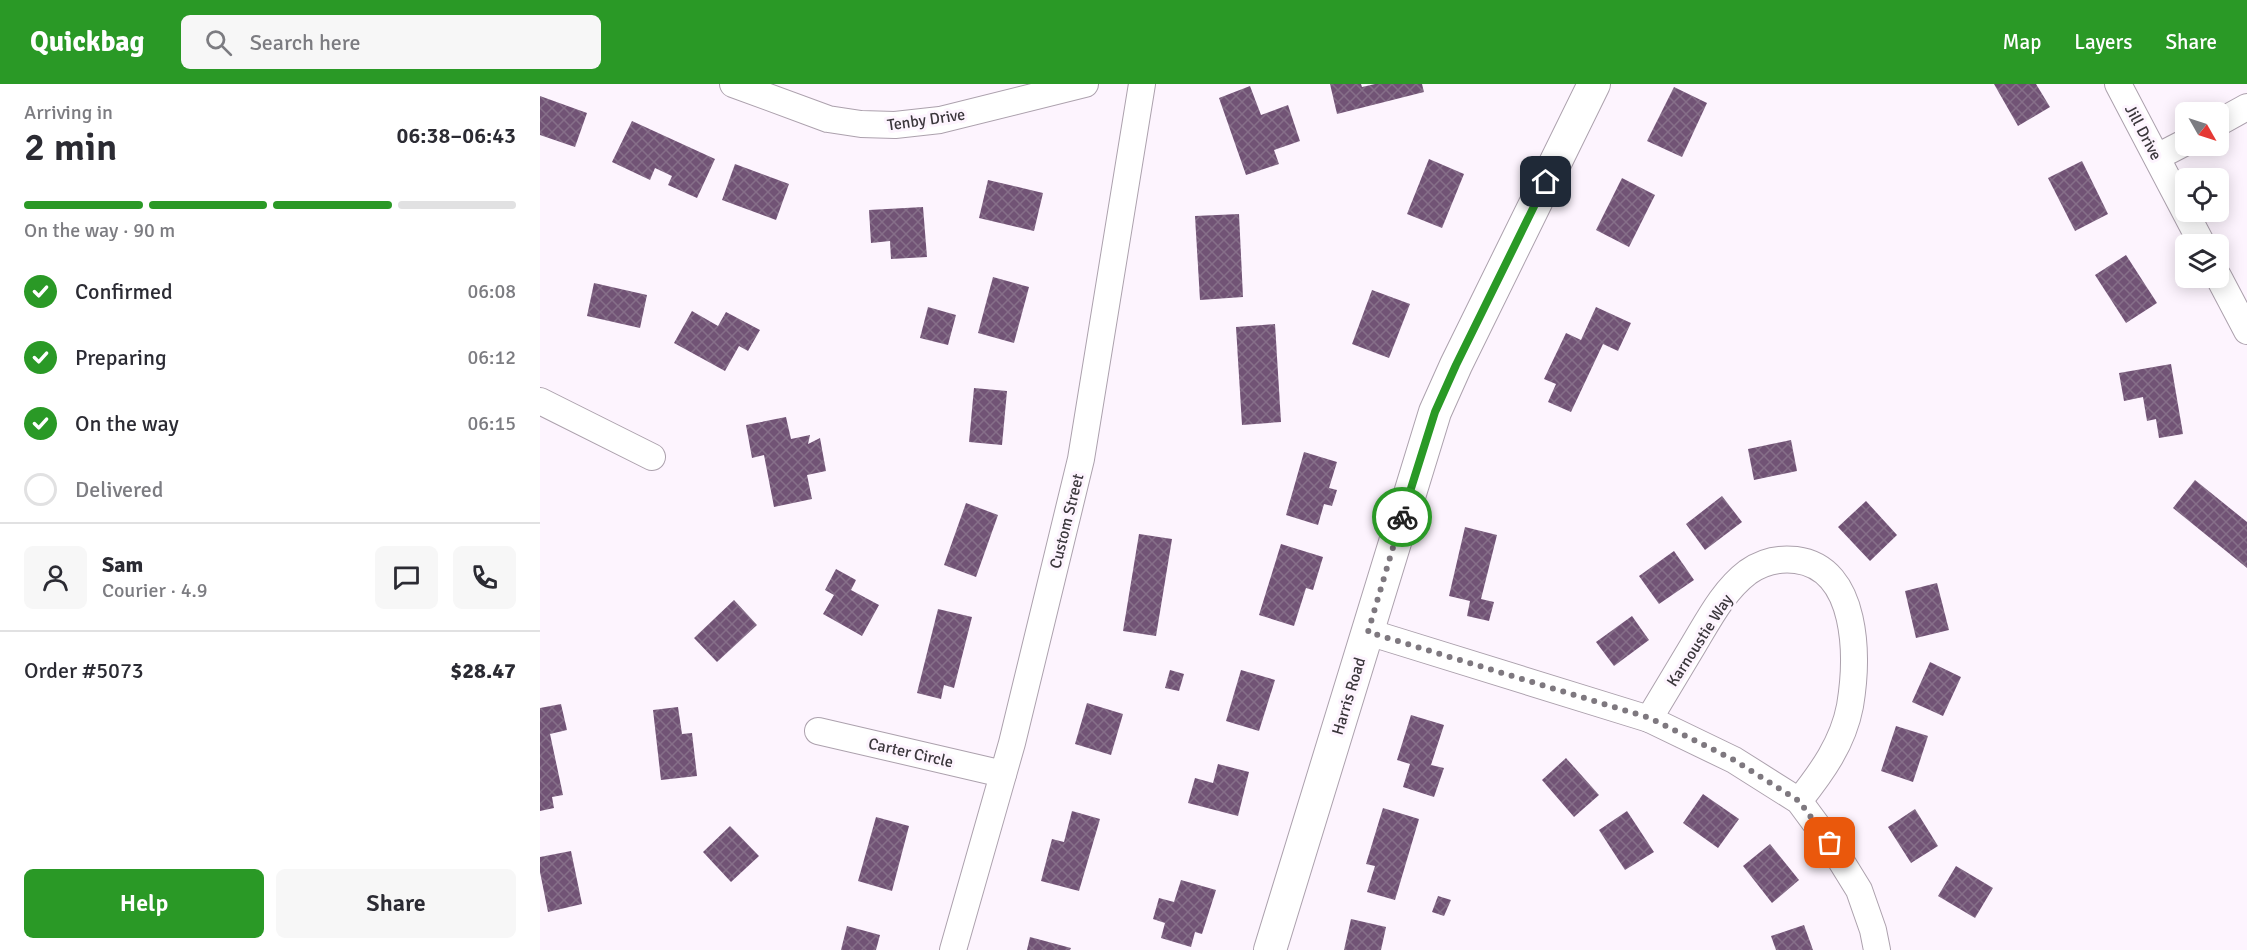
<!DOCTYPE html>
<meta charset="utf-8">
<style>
body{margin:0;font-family:Signika,sans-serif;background:#f7f7f7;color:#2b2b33;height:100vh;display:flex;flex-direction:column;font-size:22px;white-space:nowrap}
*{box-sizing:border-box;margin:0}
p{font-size:20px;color:#7c7c81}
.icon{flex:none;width:33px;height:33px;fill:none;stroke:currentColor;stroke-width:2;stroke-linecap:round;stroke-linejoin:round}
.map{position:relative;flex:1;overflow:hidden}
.panel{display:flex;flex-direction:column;background:#fff;width:540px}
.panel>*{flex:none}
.needle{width:39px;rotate:129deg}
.tools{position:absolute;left:1635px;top:18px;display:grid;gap:12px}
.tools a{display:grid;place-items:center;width:54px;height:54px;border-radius:9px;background:#fff;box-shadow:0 3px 15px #0003;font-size:30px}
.pin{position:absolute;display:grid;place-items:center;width:51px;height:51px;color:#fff;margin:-26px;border-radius:12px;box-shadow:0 3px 9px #0006}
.courier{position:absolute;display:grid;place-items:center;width:60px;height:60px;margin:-30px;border:4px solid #2a9926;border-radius:50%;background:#fff;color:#222;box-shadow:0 2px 8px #0007}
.head em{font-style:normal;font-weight:600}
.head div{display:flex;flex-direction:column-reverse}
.head{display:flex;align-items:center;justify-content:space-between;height:102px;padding:0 24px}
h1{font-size:39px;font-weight:600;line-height:45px}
.bar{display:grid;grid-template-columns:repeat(4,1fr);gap:9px 6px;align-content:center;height:72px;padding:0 24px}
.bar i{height:8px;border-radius:4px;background:#e1e1e2}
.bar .selected{background:#2a9926}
.bar p{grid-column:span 4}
.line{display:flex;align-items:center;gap:15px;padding:0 24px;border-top:2px solid #e1e1e2}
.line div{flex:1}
.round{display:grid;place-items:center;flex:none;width:63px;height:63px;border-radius:9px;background:#f7f7f7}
ol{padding:0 24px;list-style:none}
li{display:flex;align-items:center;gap:18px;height:66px}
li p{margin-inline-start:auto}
li .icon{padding:6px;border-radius:50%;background:#2a9926;color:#fff;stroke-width:4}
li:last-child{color:#7c7c81}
li i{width:33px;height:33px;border:3px solid #e1e1e2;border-radius:50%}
.button{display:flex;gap:12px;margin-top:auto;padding:12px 24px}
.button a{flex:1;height:69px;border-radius:9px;background:#2a9926;color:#fff;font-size:24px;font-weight:600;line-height:69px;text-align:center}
.button a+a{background:#f7f7f7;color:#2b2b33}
header{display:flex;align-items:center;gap:36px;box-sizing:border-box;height:84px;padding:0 30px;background:#2a9926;color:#fff}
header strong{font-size:28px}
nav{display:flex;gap:33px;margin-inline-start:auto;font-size:21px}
.search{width:420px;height:54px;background:#f7f7f7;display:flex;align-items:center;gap:15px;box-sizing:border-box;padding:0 21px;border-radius:9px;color:#7c7c81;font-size:22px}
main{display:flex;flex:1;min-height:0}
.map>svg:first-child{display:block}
.building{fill:url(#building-cross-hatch)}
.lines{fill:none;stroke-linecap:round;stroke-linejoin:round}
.minor-casing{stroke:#aca1ad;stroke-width:28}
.tertiary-casing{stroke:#aca1ad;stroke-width:34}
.minor{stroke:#fff;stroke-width:26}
.tertiary{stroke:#fff;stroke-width:32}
.done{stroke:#7e787f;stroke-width:6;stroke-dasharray:0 10.8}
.route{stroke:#2a9926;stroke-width:8}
.labels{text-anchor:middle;stroke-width:6;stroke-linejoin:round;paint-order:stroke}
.street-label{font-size:16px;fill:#3a363b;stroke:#fdf4fe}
</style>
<header>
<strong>Quickbag</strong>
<div class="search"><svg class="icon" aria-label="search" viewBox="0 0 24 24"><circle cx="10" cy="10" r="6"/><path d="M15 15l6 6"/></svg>Search here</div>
<nav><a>Map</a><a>Layers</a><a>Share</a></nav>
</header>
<main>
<section class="panel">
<div class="head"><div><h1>2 min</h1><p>Arriving in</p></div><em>06:38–06:43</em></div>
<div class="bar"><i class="selected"></i><i class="selected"></i><i class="selected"></i><i></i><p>On the way · 90 m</p></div>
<ol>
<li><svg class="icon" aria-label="check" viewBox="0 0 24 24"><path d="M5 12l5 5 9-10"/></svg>Confirmed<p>06:08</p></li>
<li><svg class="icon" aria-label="check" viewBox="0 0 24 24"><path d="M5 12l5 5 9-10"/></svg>Preparing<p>06:12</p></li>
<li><svg class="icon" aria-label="check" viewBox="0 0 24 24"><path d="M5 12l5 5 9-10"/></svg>On the way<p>06:15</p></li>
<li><i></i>Delivered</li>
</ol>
<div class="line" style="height:108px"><a class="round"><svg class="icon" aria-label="person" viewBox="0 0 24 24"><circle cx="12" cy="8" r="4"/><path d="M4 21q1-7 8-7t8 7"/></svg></a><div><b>Sam</b><p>Courier · 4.9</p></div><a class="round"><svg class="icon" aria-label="chat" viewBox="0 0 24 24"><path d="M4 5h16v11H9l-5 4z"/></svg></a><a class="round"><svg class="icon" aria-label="phone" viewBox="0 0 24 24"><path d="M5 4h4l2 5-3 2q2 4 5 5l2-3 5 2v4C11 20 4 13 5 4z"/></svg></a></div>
<div class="line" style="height:78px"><div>Order #5073</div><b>$28.47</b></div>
<div class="button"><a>Help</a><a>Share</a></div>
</section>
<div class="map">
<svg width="1707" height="866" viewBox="0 0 1707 866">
<defs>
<pattern id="building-cross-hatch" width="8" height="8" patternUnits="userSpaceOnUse" patternTransform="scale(1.5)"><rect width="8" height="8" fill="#715375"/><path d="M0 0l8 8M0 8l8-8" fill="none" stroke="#866f89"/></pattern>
</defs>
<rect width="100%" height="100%" fill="#fdf4fe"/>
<g class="building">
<path d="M790,0h31l1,3 13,-3h47l2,8 -87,22z"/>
<path d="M1454,0h42l14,23 -32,19z"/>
<path d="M710,2l11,29 27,-10 12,36 -26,9 5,14 -33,11 -27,-77z"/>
<path d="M1134,3l33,16 -25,54 -35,-16z"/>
<path d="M0,12l47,17 -12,34 -35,-12z"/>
<path d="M92,37l83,38 -18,39 -29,-13 4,-9 -17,-8 -5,12 -38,-18z"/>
<path d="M889,75l35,15 -22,54 -35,-14z"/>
<path d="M1542,77l26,53 -33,17 -27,-53z"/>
<path d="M195,80l54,20 -13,36 -54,-20z"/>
<path d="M1082,94l33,17 -26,52 -33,-17z"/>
<path d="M448,96l55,13 -9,38 -55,-13z"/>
<path d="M383,123l4,50 -36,2 -1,-18 -19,2 -2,-33z"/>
<path d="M699,130l4,83 -43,3 -5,-84z"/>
<path d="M1586,171l31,48 -31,20 -31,-48z"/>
<path d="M453,193l36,10 -15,56 -36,-10z"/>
<path d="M54,199l53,12 -7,33 -53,-12z"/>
<path d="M832,206l38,14 -21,54 -37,-14z"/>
<path d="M388,223l28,8 -8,30 -28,-7z"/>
<path d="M1056,223l35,16 -13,28 -15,-7 -32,68 -23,-10 8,-18 -12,-5 22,-46 15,7z"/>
<path d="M152,227l26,15 8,-14 34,18 -12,21 -9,-5 -14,25 -51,-28z"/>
<path d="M735,240l6,98 -39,3 -6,-98z"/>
<path d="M1631,280l12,70 -24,4 -3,-19 -9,2 -4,-24 -19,4 -5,-28z"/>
<path d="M434,304l33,3 -5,54 -33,-3z"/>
<path d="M246,333l5,22 19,-4 -2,9 12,-6 6,33 -19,4 5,24 -38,8 -10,-52 -12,3 -6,-33z"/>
<path d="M1251,356l6,31 -43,9 -6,-31z"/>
<path d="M764,368l33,10 -8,26 8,2 -5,16 -8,-2 -6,21 -32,-10z"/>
<path d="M1655,396l52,42v46l-74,-60z"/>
<path d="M1182,412l20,26 -37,28 -19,-26z"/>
<path d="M1326,417l31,34 -27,26 -32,-34z"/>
<path d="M426,419l32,12 -22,62 -32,-12z"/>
<path d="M925,443l32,8 -16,64 13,3 -5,19 -22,-5 3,-15 -21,-5z"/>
<path d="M599,450l33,5 -16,97 -33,-5z"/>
<path d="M741,460l42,13 -10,33 -7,-2 -12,38 -35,-11z"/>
<path d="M1134,467l20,29 -35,24 -20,-28z"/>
<path d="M296,485l20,11 -5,10 28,15 -17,31 -39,-22 11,-19 -9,-5z"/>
<path d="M1397,499l12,47 -33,8 -11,-47z"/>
<path d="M194,516l23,25 -40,37 -23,-24z"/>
<path d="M398,525l34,8 -18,71 -10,-3 -3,14 -24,-6z"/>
<path d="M1092,532l17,24 -35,26 -18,-24z"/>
<path d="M1390,578l31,15 -18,39 -31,-14z"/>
<path d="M630,586l14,4 -5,17 -14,-3z"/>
<path d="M701,586l34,10 -16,51 -33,-10z"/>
<path d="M547,619l36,11 -12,41 -36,-11z"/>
<path d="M21,620l6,26 -17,4 13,61 -11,2 2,11 -14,3v-103z"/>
<path d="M138,623l4,27 10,-1 5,43 -36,4 -8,-70z"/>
<path d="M871,631l33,10 -13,40 13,3 -10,29 -31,-10 7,-23 -13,-4z"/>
<path d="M1356,642l32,10 -15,46 -32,-11z"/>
<path d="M1026,674l33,37 -25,22 -32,-37z"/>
<path d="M678,680l31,8 -11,44 -50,-13 7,-25 18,5z"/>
<path d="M1163,710l36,25 -21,29 -35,-25z"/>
<path d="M843,724l36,11 -24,81 -28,-8 8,-26 -9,-2z"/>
<path d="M1375,725l23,37 -27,17 -23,-36z"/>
<path d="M532,727l28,8 -21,72 -38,-10 11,-42 12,3z"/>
<path d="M1087,727l27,41 -29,18 -26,-40z"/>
<path d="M336,733l33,9 -17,65 -34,-10z"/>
<path d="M190,742l29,30 -28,26 -28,-30z"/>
<path d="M1230,760l29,36 -27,23 -29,-37z"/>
<path d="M31,767l11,53 -34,8 -8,-40v-15z"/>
<path d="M1416,782l37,22 -18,30 -37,-22z"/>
<path d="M641,796l35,10 -14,44 -7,-2 -4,15 -30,-9 4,-15 -12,-4 6,-21 15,4z"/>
<path d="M898,812l13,4 -7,16 -12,-4z"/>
<path d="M811,835l35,8 -5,23h-37z"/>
<path d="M1264,841l9,25h-37l-5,-14z"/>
<path d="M307,842l33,9 -4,15h-35z"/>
<path d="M490,853l41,11 -1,2h-43z"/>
</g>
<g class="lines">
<g class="minor-casing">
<g id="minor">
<path d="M193,0l95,35 33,5 34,1 45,-5 145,-36"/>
<path d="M1578,0l84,160"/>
<path d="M1678,39l29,-16"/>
<path d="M1617,73l29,-15"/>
<path d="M1678,192l29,55"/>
<path d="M0,317l112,56"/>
<path d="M828,548l281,87 85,41 65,41 31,42 29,47 14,40 4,20"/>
<path d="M1109,635c15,-25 30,-50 45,-75 15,-25 30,-54 54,-72 14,-10 31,-14 48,-12 63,8 62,98 54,146 -7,37 -28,66 -51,95"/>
<path d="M278,647l185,43"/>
<path d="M413,866l59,-207 69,-284 61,-375"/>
</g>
</g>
<g class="tertiary-casing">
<path id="tertiary" d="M730,866l165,-538 21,-47 138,-281"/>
</g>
<use href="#minor" class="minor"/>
<use href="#tertiary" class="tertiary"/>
</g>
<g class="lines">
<path class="done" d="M862,433l-34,115 282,86 84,42 65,41 31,42"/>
<path class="route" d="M862,433l33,-105 21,-47 90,-183"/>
</g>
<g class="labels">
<g class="street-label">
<text transform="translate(386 35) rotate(-8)" y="6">Tenby Drive</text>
<text transform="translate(1604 48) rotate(62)" y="6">Jill Drive</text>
<text transform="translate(526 437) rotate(-76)" y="6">Custom Street</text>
<text transform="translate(1159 556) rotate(-57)" y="6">Karnoustie Way</text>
<text transform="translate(808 612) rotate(-73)" y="6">Harris Road</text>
<text transform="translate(371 668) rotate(13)" y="6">Carter Circle</text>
</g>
</g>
</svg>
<div class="tools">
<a><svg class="needle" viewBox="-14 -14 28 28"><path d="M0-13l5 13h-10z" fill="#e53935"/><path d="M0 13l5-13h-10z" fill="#7c7c81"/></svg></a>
<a><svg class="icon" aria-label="locate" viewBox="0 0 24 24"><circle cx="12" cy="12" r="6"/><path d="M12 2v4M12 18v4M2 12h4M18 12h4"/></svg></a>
<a><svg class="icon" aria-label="layers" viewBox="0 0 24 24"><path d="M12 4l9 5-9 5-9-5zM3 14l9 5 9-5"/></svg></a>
</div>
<div class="pin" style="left:1290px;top:759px;background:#ea580c"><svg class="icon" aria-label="bag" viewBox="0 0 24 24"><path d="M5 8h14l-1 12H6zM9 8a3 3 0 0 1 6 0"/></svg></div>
<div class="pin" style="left:1006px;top:98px;background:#1f2937"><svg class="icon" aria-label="home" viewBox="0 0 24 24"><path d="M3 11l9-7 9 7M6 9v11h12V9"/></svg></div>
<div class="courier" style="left:862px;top:433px"><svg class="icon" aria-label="bike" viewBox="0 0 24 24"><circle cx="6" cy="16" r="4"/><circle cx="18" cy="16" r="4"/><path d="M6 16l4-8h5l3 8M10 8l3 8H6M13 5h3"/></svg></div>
</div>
</main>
